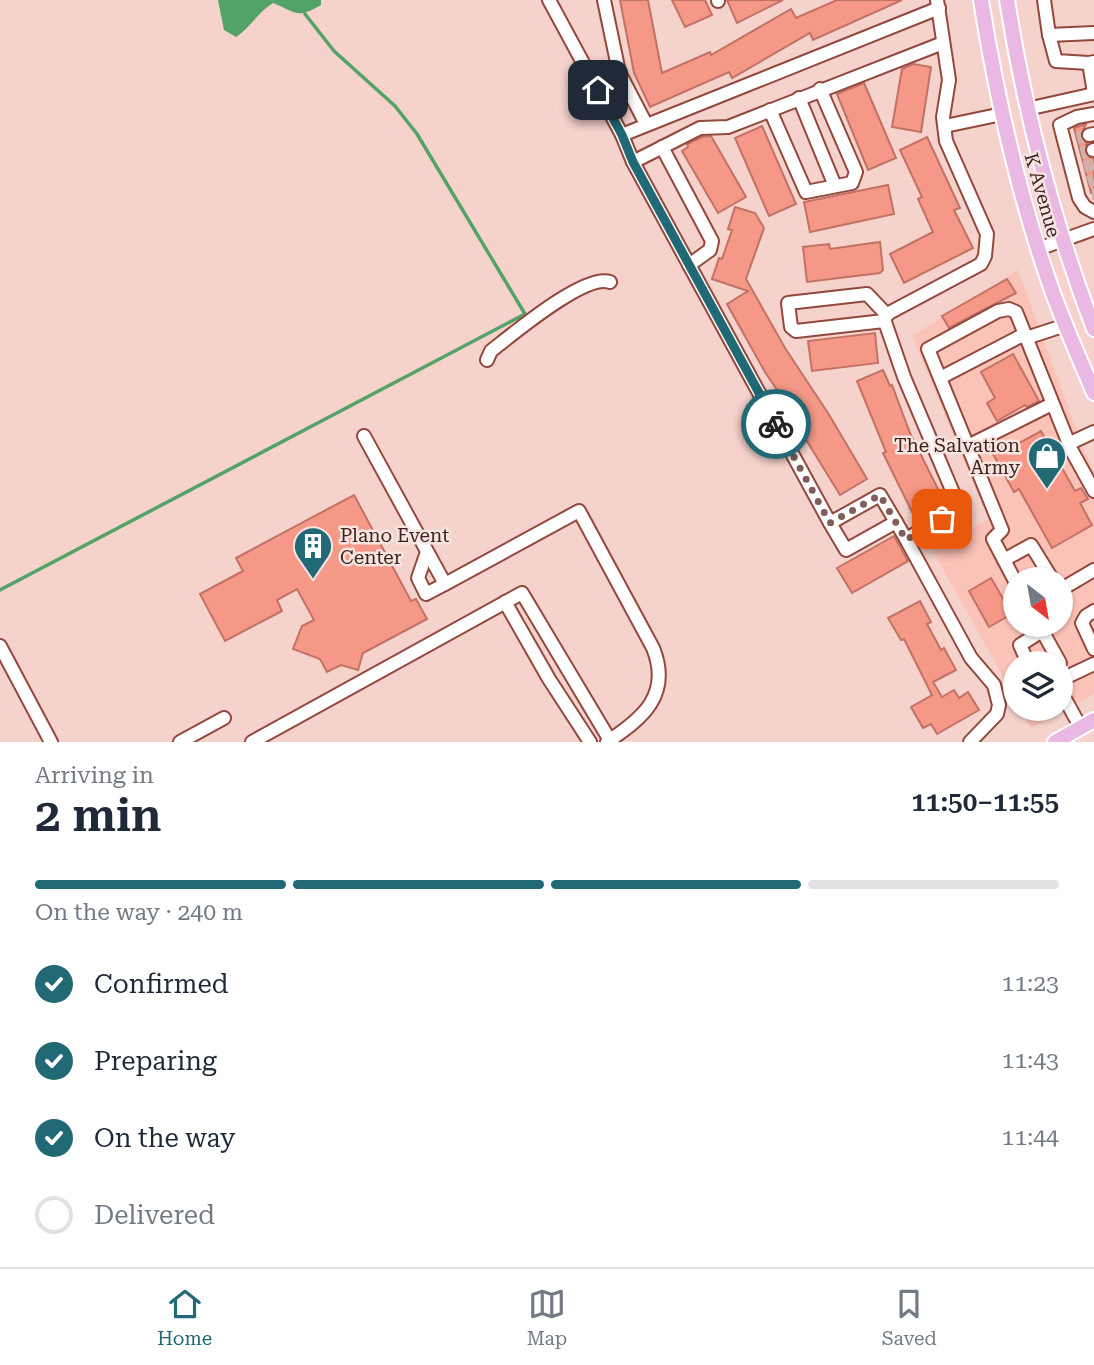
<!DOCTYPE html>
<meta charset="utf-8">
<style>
body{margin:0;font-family:"Roboto Serif",serif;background:#f6f6f7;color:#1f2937;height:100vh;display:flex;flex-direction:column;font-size:26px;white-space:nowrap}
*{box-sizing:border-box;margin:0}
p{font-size:23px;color:#747a83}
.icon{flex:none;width:38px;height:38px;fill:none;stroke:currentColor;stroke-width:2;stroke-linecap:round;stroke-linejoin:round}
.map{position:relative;height:742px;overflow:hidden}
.side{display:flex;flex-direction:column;background:#fff;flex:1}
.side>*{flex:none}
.needle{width:46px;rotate:149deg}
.controls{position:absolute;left:1003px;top:567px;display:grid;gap:14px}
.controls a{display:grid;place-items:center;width:70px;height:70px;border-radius:50%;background:#fff;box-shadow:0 2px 5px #0004;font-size:35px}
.pin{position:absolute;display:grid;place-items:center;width:60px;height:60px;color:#fff;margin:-30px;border-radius:14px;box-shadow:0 4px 10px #0006}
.courier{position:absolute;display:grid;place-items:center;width:70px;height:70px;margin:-35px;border:5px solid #206975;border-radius:50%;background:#fff;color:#222;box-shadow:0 2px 9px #0007}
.head em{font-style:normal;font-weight:600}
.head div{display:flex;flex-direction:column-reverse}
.head{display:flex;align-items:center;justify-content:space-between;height:119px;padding:0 35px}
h1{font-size:46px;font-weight:600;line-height:52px}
.bar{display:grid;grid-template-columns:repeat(4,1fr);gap:10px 7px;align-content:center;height:84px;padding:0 35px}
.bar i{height:9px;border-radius:5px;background:#e0e1e3}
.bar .selected{background:#206975}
.bar p{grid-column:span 4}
ol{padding:0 35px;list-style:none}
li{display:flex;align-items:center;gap:21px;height:77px}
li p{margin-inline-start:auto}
li .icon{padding:7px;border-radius:50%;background:#206975;color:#fff;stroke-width:4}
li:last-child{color:#747a83}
li i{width:38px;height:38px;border:4px solid #e0e1e3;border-radius:50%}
.tabs{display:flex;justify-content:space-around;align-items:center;height:98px;border-top:2px solid #e0e1e3;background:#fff;font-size:19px;color:#747a83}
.tabs a{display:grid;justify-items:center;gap:4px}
.tabs .selected{color:#206975}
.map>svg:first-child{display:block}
.built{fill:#fbc2b7;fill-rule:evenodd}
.water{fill:#53a369}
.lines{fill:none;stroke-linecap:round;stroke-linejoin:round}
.stream{stroke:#53a369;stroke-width:3.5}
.building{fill:#f69887;stroke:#c17264;stroke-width:2}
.minor-tunnel{stroke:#d2afa9;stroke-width:12;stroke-dasharray:12 6;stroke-linecap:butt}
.minor-casing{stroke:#92483c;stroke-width:16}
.major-casing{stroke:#fff;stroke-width:18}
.minor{stroke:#fff;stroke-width:12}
.major{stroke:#e9b8e3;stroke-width:14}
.done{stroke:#805f59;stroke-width:7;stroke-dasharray:0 12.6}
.route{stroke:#206975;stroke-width:9}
.labels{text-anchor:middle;stroke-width:5;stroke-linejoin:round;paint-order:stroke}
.street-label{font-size:19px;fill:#41211b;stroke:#f6e4e1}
.poi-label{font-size:19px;fill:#41211b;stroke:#f6e4e1;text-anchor:end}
</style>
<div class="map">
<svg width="1094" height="742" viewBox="0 0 1094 742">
<rect width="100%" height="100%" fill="#f6d2cc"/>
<path class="built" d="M1018,270l66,180 10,21v223l-63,34 -10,-19h39v-46h-45v35l-82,-147 55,-32 -76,-183zM1015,579h45v46h-45z"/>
<path class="water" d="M218,0h103v5c-24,14 -24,8 -48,-2 -15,9 -22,24 -37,34l-12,-7z"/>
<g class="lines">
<path class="stream" d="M0,590l525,-276 -108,-180 -22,-28 -61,-55 -29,-37"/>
</g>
<g class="building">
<path d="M620,0h28l14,73 48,-21 1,3 80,-46 5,9 41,-18h65l-89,40 -3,-7 -78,45 -3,-6 -79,35 -16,-34z"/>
<path d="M672,0h33l7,15 -27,12z"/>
<path d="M727,0h56l-46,23z"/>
<path d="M913,64l18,3 -10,65 -29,-5 10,-58z"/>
<path d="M864,83l32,75 -28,12 -31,-76z"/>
<path d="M1086,124l-6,12 7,7 -3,6 2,6 8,4v33l-3,1 -17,-65z"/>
<path d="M762,126l34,78 -27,12 -34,-78z"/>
<path d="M711,136l35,61 -28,16 -36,-62 6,-4 -1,-3 15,-7z"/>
<path d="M927,137l33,71 -6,2 19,38 -69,35 -14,-29 43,-22 -15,-33 4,-2 -22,-47z"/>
<path d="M888,185l6,29 -84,18 -6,-30z"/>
<path d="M735,207l20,6 9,15 -18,51 39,69 43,65 39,66 -27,16 -35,-57 3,-2 -43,-64 -38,-68 21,-13 -36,-12 7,-21 3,1 10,-29 -4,-1z"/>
<path d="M880,242l3,28 -3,3 -73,9 -4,-35 26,-3 1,5z"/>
<path d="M1007,279l9,14 -67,35 -7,-12z"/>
<path d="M875,333l3,30 -66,8 -4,-30z"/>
<path d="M1013,354l26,47 -12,6 -2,-2 -28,16 -10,-18 8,-5 -14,-26z"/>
<path d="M883,370l7,16 2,-1 18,48 35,70 -30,15 -32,-65 3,-1 -29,-71z"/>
<path d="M1041,431l34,60 6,-3 7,11 -8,4 12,22 -40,23 -33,-59 -5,3 -25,-45 12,-6 5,9z"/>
<path d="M354,495l57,106 5,-2 11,20 -64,34 -5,17 -17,-5 -14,7 -7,-13 -27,-10 9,-23 12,-6 -17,-31 -20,11 5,11 -57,30 -25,-47 43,-23 -7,-13z"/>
<path d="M894,536l14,25 -56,32 -15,-25z"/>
<path d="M991,578l21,36 -23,13 -20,-36z"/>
<path d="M920,601l11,21 -4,2 14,26 3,-2 12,22 -23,12 9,15 12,-7 5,8 9,-6 11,18 -42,24 -6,-10 -8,4 -12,-21 21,-12 -28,-56 -3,1 -13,-22z"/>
</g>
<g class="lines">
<g class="minor-tunnel">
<path d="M1077,138l12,-3"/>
<path d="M1081,153l12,-3"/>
<path d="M1084,167l10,-3"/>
<path d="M1088,182l6,-2"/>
<path d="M1092,194h2"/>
</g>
<g class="minor-casing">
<g id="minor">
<path d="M549,0l73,135 11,27 197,361 50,-28 26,44 54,-30 -56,-132 -20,-58 5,-6 92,-49 4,-8 2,-22 -41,-93 -3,-24 6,-37 -12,-80"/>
<path d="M604,0l15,72 27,52"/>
<path d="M718,0v1"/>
<path d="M1044,0l5,35 45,-2"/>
<path d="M1049,35l7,26 33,2"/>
<path d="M1094,93l-5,-30 5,-1"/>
<path d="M799,98l36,88"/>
<path d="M1027,109l67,-15"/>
<path d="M770,110l36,82 46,-9 4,-11 -36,-83"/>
<path d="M1094,114l-17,3 -17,8 19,73 6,9 9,5"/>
<path d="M945,126l57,-12"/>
<path d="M622,135l317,-127"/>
<path d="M1089,135l5,-1"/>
<path d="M662,147l50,94 -2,9 -21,15"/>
<path d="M1093,150h1"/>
<path d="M633,162l67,-34 28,-1 215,-84"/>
<path d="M1038,249l56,-20"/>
<path d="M884,321l-88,10 -5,-4 -3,-24 79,-9 20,21"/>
<path d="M487,360l4,-9c22,-17 94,-78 119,-69"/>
<path d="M940,378l81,-42 5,2 40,-13"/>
<path d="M1094,432l-26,12 26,47"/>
<path d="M364,436l81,148 134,-73 74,137c19,47 -11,71 -46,94"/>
<path d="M968,446l84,-42"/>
<path d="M830,523l16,27 50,-28"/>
<path d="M906,539l65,119 23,27 5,20 -2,9 -27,28"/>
<path d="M427,552l-9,26 8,16 19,-10"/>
<path d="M1004,560l27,-15 21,34"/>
<path d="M1015,581l-22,-42 9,-9 -74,-181 70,-38 11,-2 7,3 53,132"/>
<path d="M1060,590l34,-20"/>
<path d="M505,602l44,77 41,63"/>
<path d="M1094,611l-8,5 -4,7 12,26"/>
<path d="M1039,625l21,38"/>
<path d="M0,646l51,96"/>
<path d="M1028,663l-8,-18 22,-14"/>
<path d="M1060,680l34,-16"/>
<path d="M1060,690l21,38"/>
<path d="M180,742l44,-24"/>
<path d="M252,742l270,-149 89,149"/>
</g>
</g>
<g class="major-casing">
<g id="major">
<path d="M981,0c15,95 36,188 67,279 13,39 30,76 46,114"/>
<path d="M1007,0c18,114 46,221 87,329"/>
<path d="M1055,742l39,-22"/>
</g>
</g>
<use href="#minor" class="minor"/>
<use href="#major" class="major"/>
</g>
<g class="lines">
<path class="done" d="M776,424l54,99 50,-28 26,45 36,-21"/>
<path class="route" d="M598,90l24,45 11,27 143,262"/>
</g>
<defs>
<g id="shop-pin" transform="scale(2.0125)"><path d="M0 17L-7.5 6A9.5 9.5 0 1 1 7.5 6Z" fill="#206975" stroke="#f6e4e1"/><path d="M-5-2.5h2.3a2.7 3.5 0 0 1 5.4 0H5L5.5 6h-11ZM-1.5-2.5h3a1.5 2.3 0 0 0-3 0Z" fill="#fff"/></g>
<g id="building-pin" transform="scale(2.0125)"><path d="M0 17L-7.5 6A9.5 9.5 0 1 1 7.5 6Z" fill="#206975" stroke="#f6e4e1"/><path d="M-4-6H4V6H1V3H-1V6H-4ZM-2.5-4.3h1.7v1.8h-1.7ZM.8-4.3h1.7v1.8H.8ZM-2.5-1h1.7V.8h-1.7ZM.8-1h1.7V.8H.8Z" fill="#fff"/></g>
</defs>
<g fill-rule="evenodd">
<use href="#shop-pin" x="1047" y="456"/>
<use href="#building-pin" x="313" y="546"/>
</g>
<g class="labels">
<g class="street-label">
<text transform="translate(1043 195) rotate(74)" y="7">K Avenue</text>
</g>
<g class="poi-label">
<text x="1020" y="452">The Salvation<tspan x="1020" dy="22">Army</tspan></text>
<text x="340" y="542" text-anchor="start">Plano Event<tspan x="340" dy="22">Center</tspan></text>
</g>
</g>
</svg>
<div class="controls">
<a><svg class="needle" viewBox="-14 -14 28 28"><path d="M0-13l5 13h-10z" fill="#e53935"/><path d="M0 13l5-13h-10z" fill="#747a83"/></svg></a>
<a><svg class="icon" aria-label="layers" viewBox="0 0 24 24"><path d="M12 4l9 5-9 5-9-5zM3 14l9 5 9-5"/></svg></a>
</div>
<div class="pin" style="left:942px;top:519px;background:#ea580c"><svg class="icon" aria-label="bag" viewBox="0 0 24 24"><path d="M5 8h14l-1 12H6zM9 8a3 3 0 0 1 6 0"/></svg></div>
<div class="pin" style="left:598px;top:90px;background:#1f2937"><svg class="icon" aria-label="home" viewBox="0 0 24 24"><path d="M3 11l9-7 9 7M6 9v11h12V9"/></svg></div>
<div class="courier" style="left:776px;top:424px"><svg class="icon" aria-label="bike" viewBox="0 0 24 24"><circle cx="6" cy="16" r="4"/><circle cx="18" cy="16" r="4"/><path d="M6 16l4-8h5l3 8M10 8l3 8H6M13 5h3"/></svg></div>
</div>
<section class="side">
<div class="head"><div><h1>2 min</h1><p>Arriving in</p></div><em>11:50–11:55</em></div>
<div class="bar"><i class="selected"></i><i class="selected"></i><i class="selected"></i><i></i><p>On the way · 240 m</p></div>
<ol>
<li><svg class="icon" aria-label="check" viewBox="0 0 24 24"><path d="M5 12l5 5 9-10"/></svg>Confirmed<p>11:23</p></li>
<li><svg class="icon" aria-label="check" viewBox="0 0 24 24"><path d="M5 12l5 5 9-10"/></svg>Preparing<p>11:43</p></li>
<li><svg class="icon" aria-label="check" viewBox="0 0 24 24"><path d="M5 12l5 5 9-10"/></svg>On the way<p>11:44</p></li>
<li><i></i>Delivered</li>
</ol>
</section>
<nav class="tabs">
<a class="selected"><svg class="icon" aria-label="home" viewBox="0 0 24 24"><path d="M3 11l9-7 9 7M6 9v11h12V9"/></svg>Home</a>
<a><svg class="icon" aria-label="map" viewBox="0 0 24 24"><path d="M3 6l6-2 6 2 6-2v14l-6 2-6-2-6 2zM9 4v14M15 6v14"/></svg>Map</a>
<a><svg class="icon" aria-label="saved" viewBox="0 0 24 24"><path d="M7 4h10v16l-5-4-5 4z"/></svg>Saved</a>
</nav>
